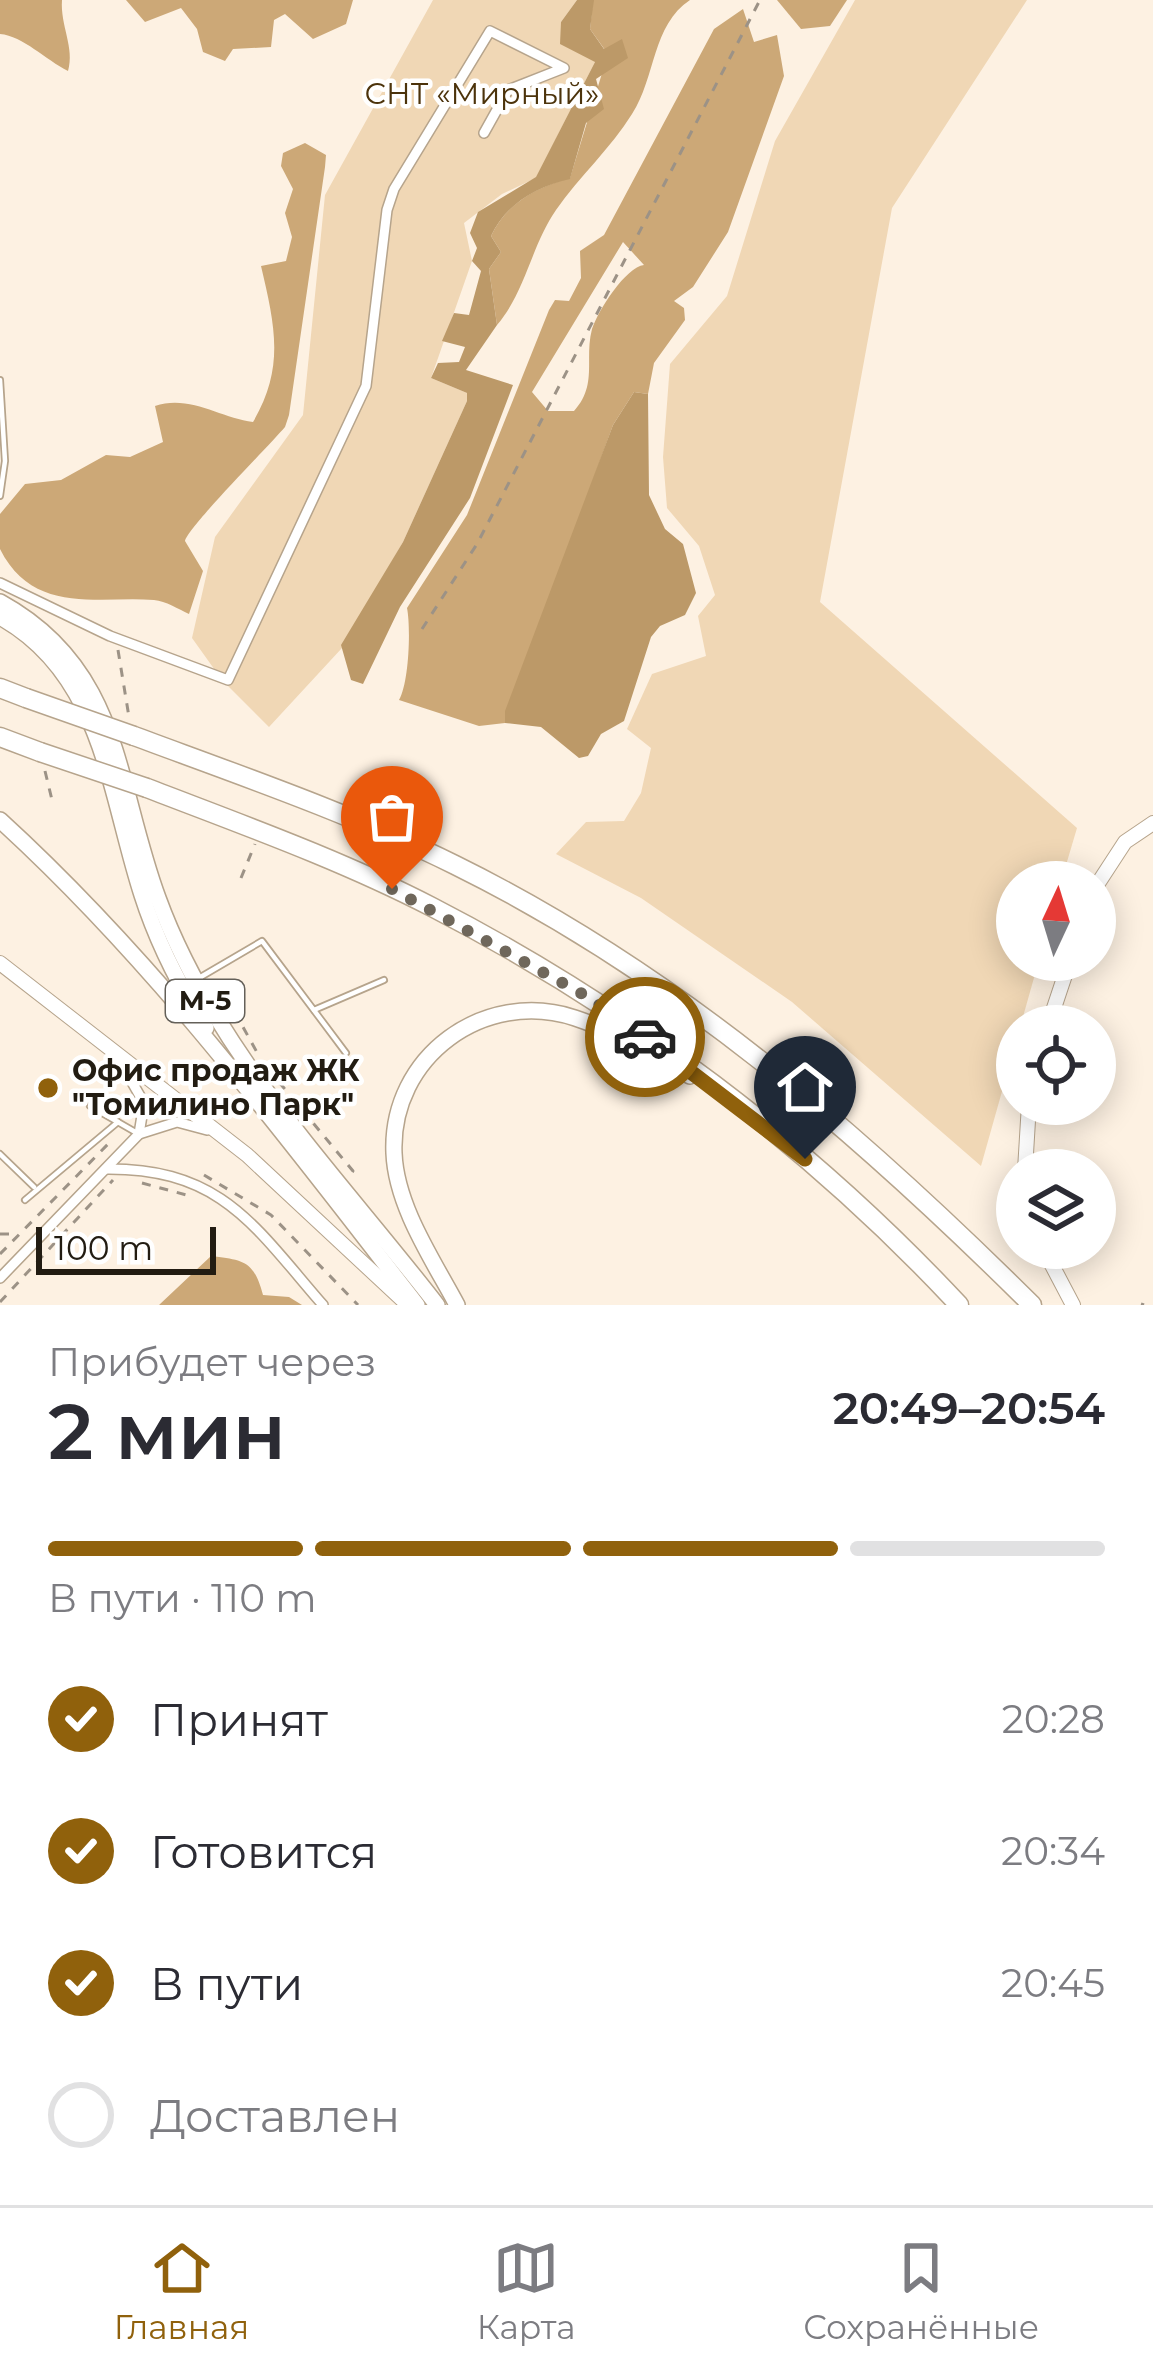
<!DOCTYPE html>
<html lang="ru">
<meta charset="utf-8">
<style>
body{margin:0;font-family:Montserrat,sans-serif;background:#f2f2f3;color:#2b2b33;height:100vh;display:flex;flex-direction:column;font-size:45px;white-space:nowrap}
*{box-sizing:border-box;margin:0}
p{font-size:39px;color:#7c7c81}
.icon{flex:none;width:66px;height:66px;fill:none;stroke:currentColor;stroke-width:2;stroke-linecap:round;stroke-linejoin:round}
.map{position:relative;height:1305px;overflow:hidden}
.side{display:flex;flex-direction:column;background:#fff;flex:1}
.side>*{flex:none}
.needle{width:78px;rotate:4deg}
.tools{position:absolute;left:996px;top:861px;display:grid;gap:24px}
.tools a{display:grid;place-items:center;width:120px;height:120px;border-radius:50%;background:#fff;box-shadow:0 6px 30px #0003;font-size:60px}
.scale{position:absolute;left:36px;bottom:30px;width:180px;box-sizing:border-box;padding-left:12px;border:6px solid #221c12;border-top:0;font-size:33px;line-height:42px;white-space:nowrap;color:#221c12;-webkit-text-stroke:9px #fff;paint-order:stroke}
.pin{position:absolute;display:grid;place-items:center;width:102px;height:102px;color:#fff;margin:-123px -51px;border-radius:50% 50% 50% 0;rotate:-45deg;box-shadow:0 0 12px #0007}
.pin .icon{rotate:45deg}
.courier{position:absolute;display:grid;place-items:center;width:120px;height:120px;margin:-60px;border:9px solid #90610c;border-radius:50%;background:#fff;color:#222;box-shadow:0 3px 15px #0007}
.overview em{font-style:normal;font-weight:600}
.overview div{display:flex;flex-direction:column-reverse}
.overview{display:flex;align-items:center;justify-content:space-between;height:204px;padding:0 48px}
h1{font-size:78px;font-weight:600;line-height:90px}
.bar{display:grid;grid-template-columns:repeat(4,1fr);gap:18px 12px;align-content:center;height:144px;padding:0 48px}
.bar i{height:15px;border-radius:9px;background:#e1e1e2}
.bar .active{background:#90610c}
.bar p{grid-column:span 4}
ol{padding:0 48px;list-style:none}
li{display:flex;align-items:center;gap:36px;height:132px}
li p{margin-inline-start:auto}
li .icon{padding:12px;border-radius:50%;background:#90610c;color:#fff;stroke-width:4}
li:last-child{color:#7c7c81}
li i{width:66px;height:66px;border:6px solid #e1e1e2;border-radius:50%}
.menu{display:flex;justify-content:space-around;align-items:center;height:168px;border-top:3px solid #e1e1e2;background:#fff;font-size:33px;color:#7c7c81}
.menu a{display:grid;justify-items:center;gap:6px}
.menu .active{color:#90610c}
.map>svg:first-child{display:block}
.green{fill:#f0d7b5}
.forest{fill:#cca877;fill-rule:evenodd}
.water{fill:#bc9968}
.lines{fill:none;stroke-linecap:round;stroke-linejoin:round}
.lane-casing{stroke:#b6a48c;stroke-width:8}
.street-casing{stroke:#b6a48c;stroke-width:12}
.secondary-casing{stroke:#b6a48c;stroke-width:16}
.primary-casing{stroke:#b6a48c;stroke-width:18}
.highway-casing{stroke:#b6a48c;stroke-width:21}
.path{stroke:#9c9286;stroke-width:3;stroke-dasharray:9 9;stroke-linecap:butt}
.lane{stroke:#fff;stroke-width:4.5}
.street{stroke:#fff;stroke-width:9}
.secondary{stroke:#fff;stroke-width:14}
.primary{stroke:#fff;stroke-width:15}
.highway{stroke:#fff;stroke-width:18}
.highway-bridge-casing{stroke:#b6a48c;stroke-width:21;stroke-linecap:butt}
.highway-bridge{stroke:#fff;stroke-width:18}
.done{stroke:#6f675b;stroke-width:12;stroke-dasharray:0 21.6}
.route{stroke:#90610c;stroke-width:15}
.poi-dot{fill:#90610c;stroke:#fff;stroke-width:4.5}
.labels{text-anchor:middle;stroke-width:9;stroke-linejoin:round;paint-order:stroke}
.shield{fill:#fff;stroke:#646059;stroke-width:3}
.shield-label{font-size:27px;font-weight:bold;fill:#221c12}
.park-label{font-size:30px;fill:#4c330b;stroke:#fff}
.poi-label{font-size:30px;font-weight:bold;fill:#221c12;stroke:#fff;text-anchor:start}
</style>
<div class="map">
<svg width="1153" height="1305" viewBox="0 0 1153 1305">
<rect width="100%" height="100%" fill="#fdf1e2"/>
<g class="green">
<path d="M433,0h144l-16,22 34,40 -59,116 -34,16 -38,29 8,38 -41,117 36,15v8l-64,141 -61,106 -73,79 -47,-47 -30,-42 23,-101 88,-122 22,-220z"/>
<path d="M855,0h172l-135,208 -72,394 257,226 -16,54h-44v78h22l-58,206 -189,-164 -151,-104 -85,-44 30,-32 38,-1 17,-28 10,-45 -24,-19 25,-55 54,-18 -8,-40 17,-21 -16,-49 -32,-38 -4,-51 7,-93 57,-68 48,-155z"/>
</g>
<g class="forest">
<path d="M0,0h62c-2,25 13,48 6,71 -22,-11 -45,-35 -68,-37z"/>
<path d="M126,0h227l-7,24 -33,15 -28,-25 -11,6 -3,27 -38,2 -8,12 -22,-9 -6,-23 -16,-21 -36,14z"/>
<path d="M593,0h97c-38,25 -34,77 -58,114 -21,34 -53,63 -76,96 -25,36 -30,81 -59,115l-8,-56 12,-17 -10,-16c15,-32 45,-49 79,-58l33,-108 2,-20 -15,-21z"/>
<path d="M777,0h70l-17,26 -29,3z"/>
<path d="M743,9l11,33 23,-7 7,41 -56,156 -35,55 -19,14 10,7 1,12 -31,43 -6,31 -14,-2 -21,33 -108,298 -26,3 -80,-26c10,-17 12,-72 8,-92l60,-93 82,-205 6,-10 14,1 12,-23 -1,-27 24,-16 110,-206zM623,242l21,23c-18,2 -46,45 -52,64 -8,30 6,56 -18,82h-26l-16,-19z"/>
<path d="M305,143l21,12 -1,12 -36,248 -4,12c-17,20 -97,100 -100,114l18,30 -14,43c-11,-5 -23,-13 -35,-14 -57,-4 -121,15 -154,-51v-35l25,-30 36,-4 45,-25 24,2 33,-15 -8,-36c34,-12 66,12 98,16 32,-55 22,-96 8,-156l25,-5 6,-24 -7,-24 8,-24 -12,-23 2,-13z"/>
<path d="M211,1256c33,4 43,5 52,39l26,2 13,8h-143z"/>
</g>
<g class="water">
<path d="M577,0h17l-4,29 14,20 18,-10 6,19 -32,21 8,30 -18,14 -16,56c-34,8 -64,25 -79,57l10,16 -12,17 8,56 -31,45 47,15 -43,113 -70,109 -37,77 -12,-4 -10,-35 62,-103 64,-141v-8l-36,-15 7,-15 21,-1 6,-15 -23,-6 12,-28 15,2 12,-44 -9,-10 5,-13 -7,-15 8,-21 58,-35 59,-115 -35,-18 1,-22z"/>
<path d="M634,392l14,2 1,101 16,34 18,15 13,49 -11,22 -25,11 -9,11 -27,84 -23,13 -13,22 -9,2 -38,-31 -36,-4v-12l108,-286z"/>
</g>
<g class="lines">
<g class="lane-casing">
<g id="lane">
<path d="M0,380l5,81 -5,35"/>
<path d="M199,978l63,-37 84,112"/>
<path d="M314,1010l70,-30"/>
<path d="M90,1106l47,27"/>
<path d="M0,1154l34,33"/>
<path d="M25,1200l93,-78"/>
</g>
</g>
<g class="street-casing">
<g id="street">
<path d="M0,583l110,53 118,44 138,-294 21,-176 7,-21 96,-158 74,37 -56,22 -24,43"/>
<path d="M139,1134l38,-12 30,8"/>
<path d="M106,1169c116,-1 149,58 217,136"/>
<path d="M0,1278l139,-144 5,-31 -23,-40"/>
</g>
</g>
<g class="secondary-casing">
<g id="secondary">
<path d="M1095,888l30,-46 28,-19"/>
<path d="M0,963l247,192 161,150"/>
<path d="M1048,1026l22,-66"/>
<path d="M1025,1170l4,-66"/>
<path d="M1043,1248l30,57"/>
</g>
</g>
<g class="primary-casing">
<g id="primary">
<path d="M0,602c122,67 115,180 158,296 56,154 180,279 279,407"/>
<path d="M0,617c103,57 109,176 142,278 15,47 38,92 64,133"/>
<path d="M0,820c158,144 286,317 417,485"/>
<path d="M457,1305c-24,-45 -61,-99 -63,-152 -4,-96 90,-165 181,-135 40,13 78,38 115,58"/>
</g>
</g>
<g class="highway-casing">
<g id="highway">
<path d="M0,688l26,10"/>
<path d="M134,736c108,40 218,78 321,129 221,109 404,268 577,440"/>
<path d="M0,737l40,15"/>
<path d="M147,788c96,37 194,72 285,119 196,101 378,238 527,398"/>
</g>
</g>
<g class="path">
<path d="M422,629l55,-85 283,-544"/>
<path d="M118,650l11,67"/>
<path d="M45,771l7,29"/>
<path d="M241,878l14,-34"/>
<path d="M217,980l42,76"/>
<path d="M279,1082l74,89 -4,6"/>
<path d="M204,1175l67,40 87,90"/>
<path d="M142,1183l48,13"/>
<path d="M0,1234h17"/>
<path d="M0,1254l111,-113"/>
<path d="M0,1302l113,-122"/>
<path d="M1141,1304l3,1"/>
</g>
<use href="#lane" class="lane"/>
<use href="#street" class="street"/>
<use href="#secondary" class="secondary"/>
<use href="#primary" class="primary"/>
<use href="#highway" class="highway"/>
<g class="highway-bridge-casing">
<g id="highway-bridge">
<path d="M26,698l108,38"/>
<path d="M40,752l107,36"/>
</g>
</g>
<use href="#highway-bridge" class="highway-bridge"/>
</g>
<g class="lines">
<path class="done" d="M392,889l196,108 57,40"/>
<path class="route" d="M645,1037l160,122"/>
</g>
<circle class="poi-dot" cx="48" cy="1088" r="12"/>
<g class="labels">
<rect class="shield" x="166" y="980" width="78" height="42" rx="9"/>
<g class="shield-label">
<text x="205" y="1010">М-5</text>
</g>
<g class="park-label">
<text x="482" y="104">СНТ «Мирный»</text>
</g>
<g class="poi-label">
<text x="72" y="1081">Офис продаж ЖК<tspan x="72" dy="34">"Томилино Парк"</tspan></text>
</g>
</g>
</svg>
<div class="tools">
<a><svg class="needle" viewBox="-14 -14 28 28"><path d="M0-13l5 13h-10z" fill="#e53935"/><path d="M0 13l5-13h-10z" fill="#7c7c81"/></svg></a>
<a><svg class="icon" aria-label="locate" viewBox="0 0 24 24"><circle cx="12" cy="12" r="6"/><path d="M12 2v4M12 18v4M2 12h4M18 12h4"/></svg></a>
<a><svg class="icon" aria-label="layers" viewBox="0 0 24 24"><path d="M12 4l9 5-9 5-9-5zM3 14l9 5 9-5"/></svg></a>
</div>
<div class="scale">100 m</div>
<div class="pin" style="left:392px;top:889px;background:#ea580c"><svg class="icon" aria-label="bag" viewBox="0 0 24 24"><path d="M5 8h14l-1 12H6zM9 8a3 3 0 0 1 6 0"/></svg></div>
<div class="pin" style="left:805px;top:1159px;background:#1f2937"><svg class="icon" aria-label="home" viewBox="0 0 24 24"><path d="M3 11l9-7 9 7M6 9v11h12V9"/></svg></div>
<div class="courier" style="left:645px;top:1037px"><svg class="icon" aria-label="car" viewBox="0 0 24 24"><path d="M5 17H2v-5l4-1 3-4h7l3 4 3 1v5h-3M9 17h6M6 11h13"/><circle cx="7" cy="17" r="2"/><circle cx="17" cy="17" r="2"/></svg></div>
</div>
<section class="side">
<div class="overview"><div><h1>2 мин</h1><p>Прибудет через</p></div><em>20:49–20:54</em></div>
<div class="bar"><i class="active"></i><i class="active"></i><i class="active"></i><i></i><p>В пути · 110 m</p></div>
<ol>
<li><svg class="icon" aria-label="check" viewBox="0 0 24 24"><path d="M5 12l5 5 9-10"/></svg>Принят<p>20:28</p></li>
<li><svg class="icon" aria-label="check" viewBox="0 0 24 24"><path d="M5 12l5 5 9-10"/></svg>Готовится<p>20:34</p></li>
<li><svg class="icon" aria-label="check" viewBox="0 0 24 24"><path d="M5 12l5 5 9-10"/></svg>В пути<p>20:45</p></li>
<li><i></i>Доставлен</li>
</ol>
</section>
<nav class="menu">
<a class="active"><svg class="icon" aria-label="home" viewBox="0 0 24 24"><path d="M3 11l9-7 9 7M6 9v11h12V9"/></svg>Главная</a>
<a><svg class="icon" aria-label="map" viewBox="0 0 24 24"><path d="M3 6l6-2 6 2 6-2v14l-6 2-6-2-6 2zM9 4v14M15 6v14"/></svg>Карта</a>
<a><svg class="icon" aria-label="saved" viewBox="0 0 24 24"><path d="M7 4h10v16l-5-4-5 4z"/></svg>Сохранённые</a>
</nav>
